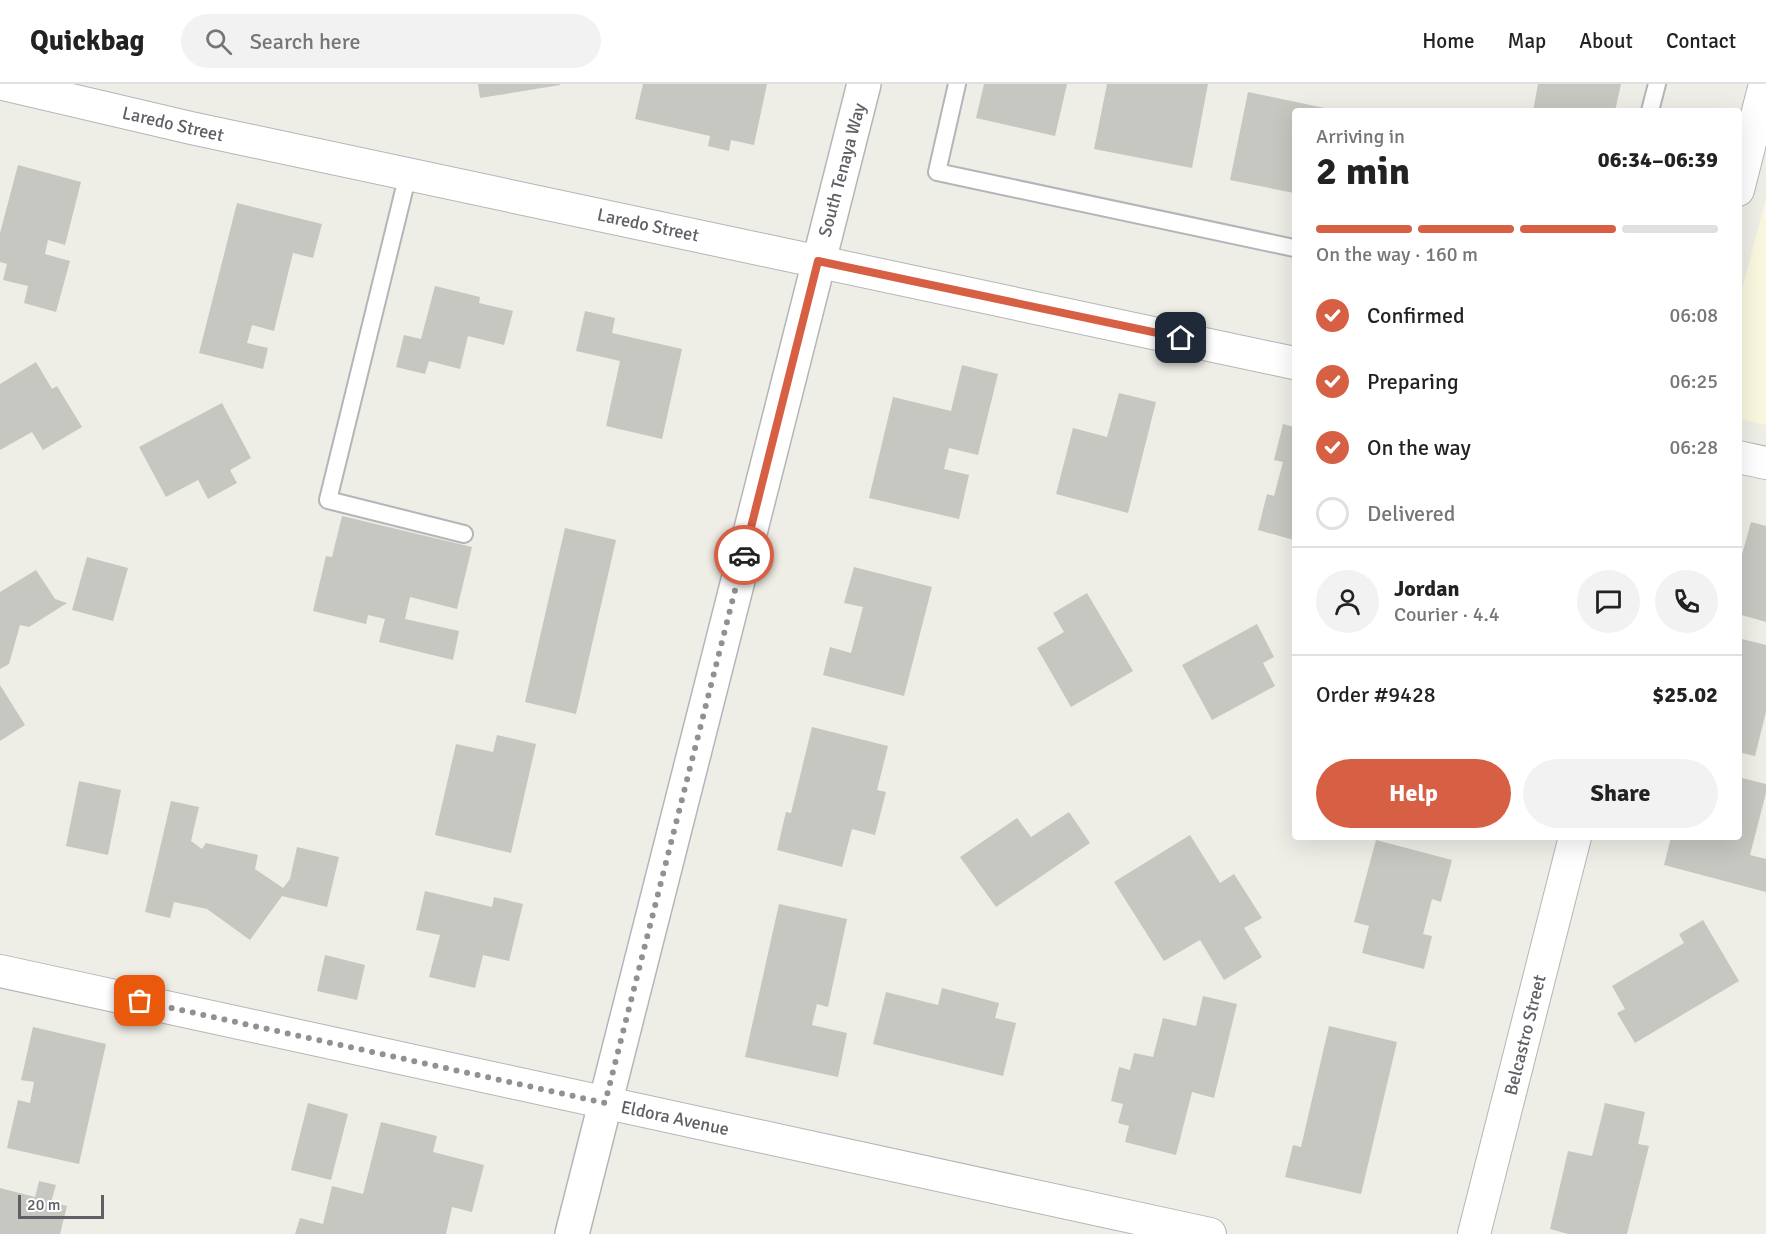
<!DOCTYPE html>
<meta charset="utf-8">
<style>
body{margin:0;font-family:Signika,sans-serif;background:#f2f2f2;color:#222;height:100vh;display:flex;flex-direction:column;font-size:22px;white-space:nowrap}
*{box-sizing:border-box;margin:0}
p{font-size:20px;color:#767676}
.icon{flex:none;width:33px;height:33px;fill:none;stroke:currentColor;stroke-width:2;stroke-linecap:round;stroke-linejoin:round}
.map{position:relative;flex:1;overflow:hidden}
.details{position:absolute;left:1292px;top:24px;width:450px;height:732px;display:flex;flex-direction:column;background:#fff;border-radius:6px;box-shadow:0 6px 24px #0002}
.details>*{flex:none}
.scale{position:absolute;left:18px;bottom:15px;width:86px;box-sizing:border-box;padding-left:6px;border:3px solid #5e6065;border-top:0;font-size:16px;line-height:21px;white-space:nowrap;color:#5e6065;-webkit-text-stroke:4px #fff;paint-order:stroke}
.pin{position:absolute;display:grid;place-items:center;width:51px;height:51px;color:#fff;margin:-26px;border-radius:12px;box-shadow:0 3px 9px #0006}
.courier{position:absolute;display:grid;place-items:center;width:60px;height:60px;margin:-30px;border:4px solid #d75f44;border-radius:50%;background:#fff;color:#222;box-shadow:0 2px 8px #0007}
.headline em{font-style:normal;font-weight:700}
.headline div{display:flex;flex-direction:column-reverse}
.headline{display:flex;align-items:center;justify-content:space-between;height:102px;padding:0 24px}
h1{font-size:39px;font-weight:700;line-height:45px}
.bar{display:grid;grid-template-columns:repeat(4,1fr);gap:9px 6px;align-content:center;height:72px;padding:0 24px}
.bar i{height:8px;border-radius:4px;background:#e0e0e0}
.bar .current{background:#d75f44}
.bar p{grid-column:span 4}
.line{display:flex;align-items:center;gap:15px;padding:0 24px;border-top:2px solid #e0e0e0}
.line div{flex:1}
.round{display:grid;place-items:center;flex:none;width:63px;height:63px;border-radius:32px;background:#f2f2f2}
ol{padding:0 24px;list-style:none}
li{display:flex;align-items:center;gap:18px;height:66px}
li p{margin-inline-start:auto}
li .icon{padding:6px;border-radius:50%;background:#d75f44;color:#fff;stroke-width:4}
li:last-child{color:#767676}
li i{width:33px;height:33px;border:3px solid #e0e0e0;border-radius:50%}
.action{display:flex;gap:12px;margin-top:auto;padding:12px 24px}
.action a{flex:1;height:69px;border-radius:36px;background:#d75f44;color:#fff;font-size:24px;font-weight:700;line-height:69px;text-align:center}
.action a+a{background:#f2f2f2;color:#222}
header{display:flex;align-items:center;gap:36px;box-sizing:border-box;height:84px;padding:0 30px;background:#fff;border-bottom:2px solid #e0e0e0}
header strong{font-size:28px}
nav{display:flex;gap:33px;margin-inline-start:auto;font-size:21px}
.search{width:420px;height:54px;background:#f2f2f2;display:flex;align-items:center;gap:15px;box-sizing:border-box;padding:0 21px;border-radius:33px;color:#767676;font-size:22px}
.map>svg:first-child{display:block}
.commercial{fill:#faf7df}
.building{fill:#c7c7c1}
.lines{fill:none;stroke-linecap:round;stroke-linejoin:round}
.service-casing{stroke:#b3b5b9;stroke-width:20}
.minor-casing{stroke:#b3b5b9;stroke-width:34}
.tertiary-casing{stroke:#b3b5b9;stroke-width:36}
.service{stroke:#fff;stroke-width:16}
.minor{stroke:#fff;stroke-width:32}
.tertiary{stroke:#fff;stroke-width:33}
.done{stroke:#909192;stroke-width:6;stroke-dasharray:0 10.8}
.route{stroke:#d75f44;stroke-width:8}
.labels{text-anchor:middle;stroke-width:6;stroke-linejoin:round;paint-order:stroke}
.street-label{font-size:18px;fill:#5e6065;stroke:#fff}
</style>
<header>
<strong>Quickbag</strong>
<div class="search"><svg class="icon" aria-label="search" viewBox="0 0 24 24"><circle cx="10" cy="10" r="6"/><path d="M15 15l6 6"/></svg>Search here</div>
<nav><a>Home</a><a>Map</a><a>About</a><a>Contact</a></nav>
</header>
<div class="map">
<svg width="1766" height="1150" viewBox="0 0 1766 1150">
<rect width="100%" height="100%" fill="#eeede6"/>
<path class="commercial" d="M1766,114v227l-27,-6 -1,-114z"/>
<g class="building">
<path d="M478,0h82v1l-80,13z"/>
<path d="M643,0h124l-13,61 -23,-5 -2,11 -21,-5 2,-10 -75,-17z"/>
<path d="M984,0h83l-12,52 -79,-18z"/>
<path d="M1107,0h101l-16,84 -98,-19z"/>
<path d="M1538,0h83l-6,27h-82z"/>
<path d="M1248,8l86,18 -40,1v82l-64,-13z"/>
<path d="M18,81l63,17 -16,63 -17,-5 -3,14 25,7 -14,51 -32,-9 4,-17 -25,-6 4,-16 -7,-2v-29z"/>
<path d="M237,119l85,21 -9,34 -20,-5 -19,78 -22,-6 -5,18 21,5 -5,21 -64,-16z"/>
<path d="M435,202l45,11 -1,6 34,8 -9,34 -36,-9 -8,33 -31,-8 -4,13 -29,-7 8,-32 17,4z"/>
<path d="M585,227l30,7 -3,15 70,16 -20,90 -56,-13 14,-65 -44,-10z"/>
<path d="M36,278l16,27 5,-3 25,41 -39,23 -11,-18 -32,18v-66z"/>
<path d="M962,281l36,9 -20,81 -29,-7 -5,21 25,6 -10,44 -90,-21 24,-101 58,14z"/>
<path d="M1119,309l37,9 -28,111 -72,-19 17,-66 34,9z"/>
<path d="M222,319l29,55 -21,12 7,13 -29,16 -10,-19 -32,17 -27,-50z"/>
<path d="M1283,340l11,3v113l-36,-10 9,-36 7,2 9,-34 -9,-2z"/>
<path d="M342,432l130,31 -15,62 -47,-12 -5,22 54,12 -6,29 -74,-18 6,-23 -17,-4 -2,9 -53,-13 13,-55 6,1z"/>
<path d="M1751,438l15,4v96l-28,-8v-45z"/>
<path d="M565,444l51,12 -40,174 -51,-12z"/>
<path d="M87,473l41,11 -15,53 -41,-11z"/>
<path d="M854,483l78,20 -28,109 -81,-21 7,-28 21,6 12,-46 -19,-4z"/>
<path d="M36,486l19,29 12,4 -38,24 -9,-2 -11,39 -9,5v-77z"/>
<path d="M1087,509l46,78 -62,36 -34,-59 27,-16 -11,-19z"/>
<path d="M1257,540l17,33 -11,6 12,23 -63,34 -30,-55z"/>
<path d="M1738,554l28,7v67l-11,44 -17,-4z"/>
<path d="M0,601l25,40 -25,16z"/>
<path d="M812,643l76,19 -11,44 9,2 -11,43 -23,-6 -10,38 -65,-17 9,-38 5,1z"/>
<path d="M497,651l39,9 -25,109 -76,-18 21,-91 37,8z"/>
<path d="M1738,693l28,7v9l-16,62 16,4v33l-102,-27 7,-28h67z"/>
<path d="M79,697l42,9 -13,65 -42,-9z"/>
<path d="M171,717l28,6 -8,34 11,8 4,-6 52,12 -3,14 28,19 7,-9 7,-32 42,10 -12,50 -45,-11 -32,44 -43,-31 -33,-7 -4,16 -25,-6z"/>
<path d="M1069,728l21,31 -94,64 -36,-50 57,-39 14,19z"/>
<path d="M1190,751l30,48 14,-9 28,44 -18,10 18,29 -38,23 -24,-40 -36,21 -50,-79z"/>
<path d="M1376,756l76,20 -11,42 -9,-3 -9,35 9,2 -8,33 -62,-16 7,-27 -15,-4z"/>
<path d="M425,807l67,16 2,-10 29,7 -14,57 -26,-6 -8,33 -46,-11 11,-42 -24,-5z"/>
<path d="M779,820l68,15 -19,88 -11,-3 -5,21 35,8 -9,44 -93,-20z"/>
<path d="M1703,836l36,61 -104,62 -18,-30 8,-4 -13,-23 72,-43 -5,-9z"/>
<path d="M325,871l40,10 -8,35 -40,-9z"/>
<path d="M942,904l57,15 -4,15 21,5 -13,53 -130,-32 13,-52 52,13z"/>
<path d="M1203,912l34,8 -23,94 -22,-6 -16,63 -51,-13 4,-16 -11,-3 5,-19 -12,-3 8,-34 11,3 4,-17 19,4 10,-39 33,8z"/>
<path d="M1329,942l68,16 -36,152 -76,-17 8,-32 8,2z"/>
<path d="M33,943l73,17 -27,120 -72,-16 11,-48 12,3 4,-21 -13,-2z"/>
<path d="M308,1019l40,11 -17,66 -40,-10z"/>
<path d="M1605,1019l40,9 -7,32 11,2 -22,88h-59l-18,-5 18,-78 24,5z"/>
<path d="M381,1038l56,14 -4,16 51,13 -12,47 -20,-5 -6,27h-151l5,-16 23,6 9,-38 31,8z"/>
<path d="M39,1097l17,4 -5,17 16,4 -7,28h-60v-46l35,9z"/>
</g>
<g class="lines">
<g class="service-casing">
<g id="service">
<path d="M957,0l-20,88 357,76"/>
<path d="M1650,27l7,-27"/>
<path d="M408,90l-80,326 136,34"/>
</g>
</g>
<g class="minor-casing">
<g id="minor">
<path d="M3,0l188,44 1103,235"/>
<path d="M1738,106l27,-106"/>
<path d="M1738,373l28,6"/>
<path d="M0,887l1210,263"/>
<path d="M1474,1150l101,-397"/>
</g>
</g>
<g class="tertiary-casing">
<path id="tertiary" d="M572,1150l292,-1150"/>
</g>
<use href="#service" class="service"/>
<use href="#minor" class="minor"/>
<use href="#tertiary" class="tertiary"/>
</g>
<g class="lines">
<path class="done" d="M140,917l465,102 139,-548"/>
<path class="route" d="M744,471l74,-294 363,77"/>
</g>
<g class="labels">
<g class="street-label">
<text transform="translate(173 40) rotate(13)" y="6">Laredo Street</text>
<text transform="translate(842 86) rotate(-75)" y="6">South Tenaya Way</text>
<text transform="translate(648 141) rotate(12)" y="6">Laredo Street</text>
<text transform="translate(1525 951) rotate(-76)" y="6">Belcastro Street</text>
<text transform="translate(675 1034) rotate(12)" y="6">Eldora Avenue</text>
</g>
</g>
</svg>
<div class="scale">20 m</div>
<div class="pin" style="left:140px;top:917px;background:#ea580c"><svg class="icon" aria-label="bag" viewBox="0 0 24 24"><path d="M5 8h14l-1 12H6zM9 8a3 3 0 0 1 6 0"/></svg></div>
<div class="pin" style="left:1181px;top:254px;background:#1f2937"><svg class="icon" aria-label="home" viewBox="0 0 24 24"><path d="M3 11l9-7 9 7M6 9v11h12V9"/></svg></div>
<div class="courier" style="left:744px;top:471px"><svg class="icon" aria-label="car" viewBox="0 0 24 24"><path d="M5 17H2v-5l4-1 3-4h7l3 4 3 1v5h-3M9 17h6M6 11h13"/><circle cx="7" cy="17" r="2"/><circle cx="17" cy="17" r="2"/></svg></div>
<section class="details">
<div class="headline"><div><h1>2 min</h1><p>Arriving in</p></div><em>06:34–06:39</em></div>
<div class="bar"><i class="current"></i><i class="current"></i><i class="current"></i><i></i><p>On the way · 160 m</p></div>
<ol>
<li><svg class="icon" aria-label="check" viewBox="0 0 24 24"><path d="M5 12l5 5 9-10"/></svg>Confirmed<p>06:08</p></li>
<li><svg class="icon" aria-label="check" viewBox="0 0 24 24"><path d="M5 12l5 5 9-10"/></svg>Preparing<p>06:25</p></li>
<li><svg class="icon" aria-label="check" viewBox="0 0 24 24"><path d="M5 12l5 5 9-10"/></svg>On the way<p>06:28</p></li>
<li><i></i>Delivered</li>
</ol>
<div class="line" style="height:108px"><a class="round"><svg class="icon" aria-label="person" viewBox="0 0 24 24"><circle cx="12" cy="8" r="4"/><path d="M4 21q1-7 8-7t8 7"/></svg></a><div><b>Jordan</b><p>Courier · 4.4</p></div><a class="round"><svg class="icon" aria-label="chat" viewBox="0 0 24 24"><path d="M4 5h16v11H9l-5 4z"/></svg></a><a class="round"><svg class="icon" aria-label="phone" viewBox="0 0 24 24"><path d="M5 4h4l2 5-3 2q2 4 5 5l2-3 5 2v4C11 20 4 13 5 4z"/></svg></a></div>
<div class="line" style="height:78px"><div>Order #9428</div><b>$25.02</b></div>
<div class="action"><a>Help</a><a>Share</a></div>
</section>
</div>
